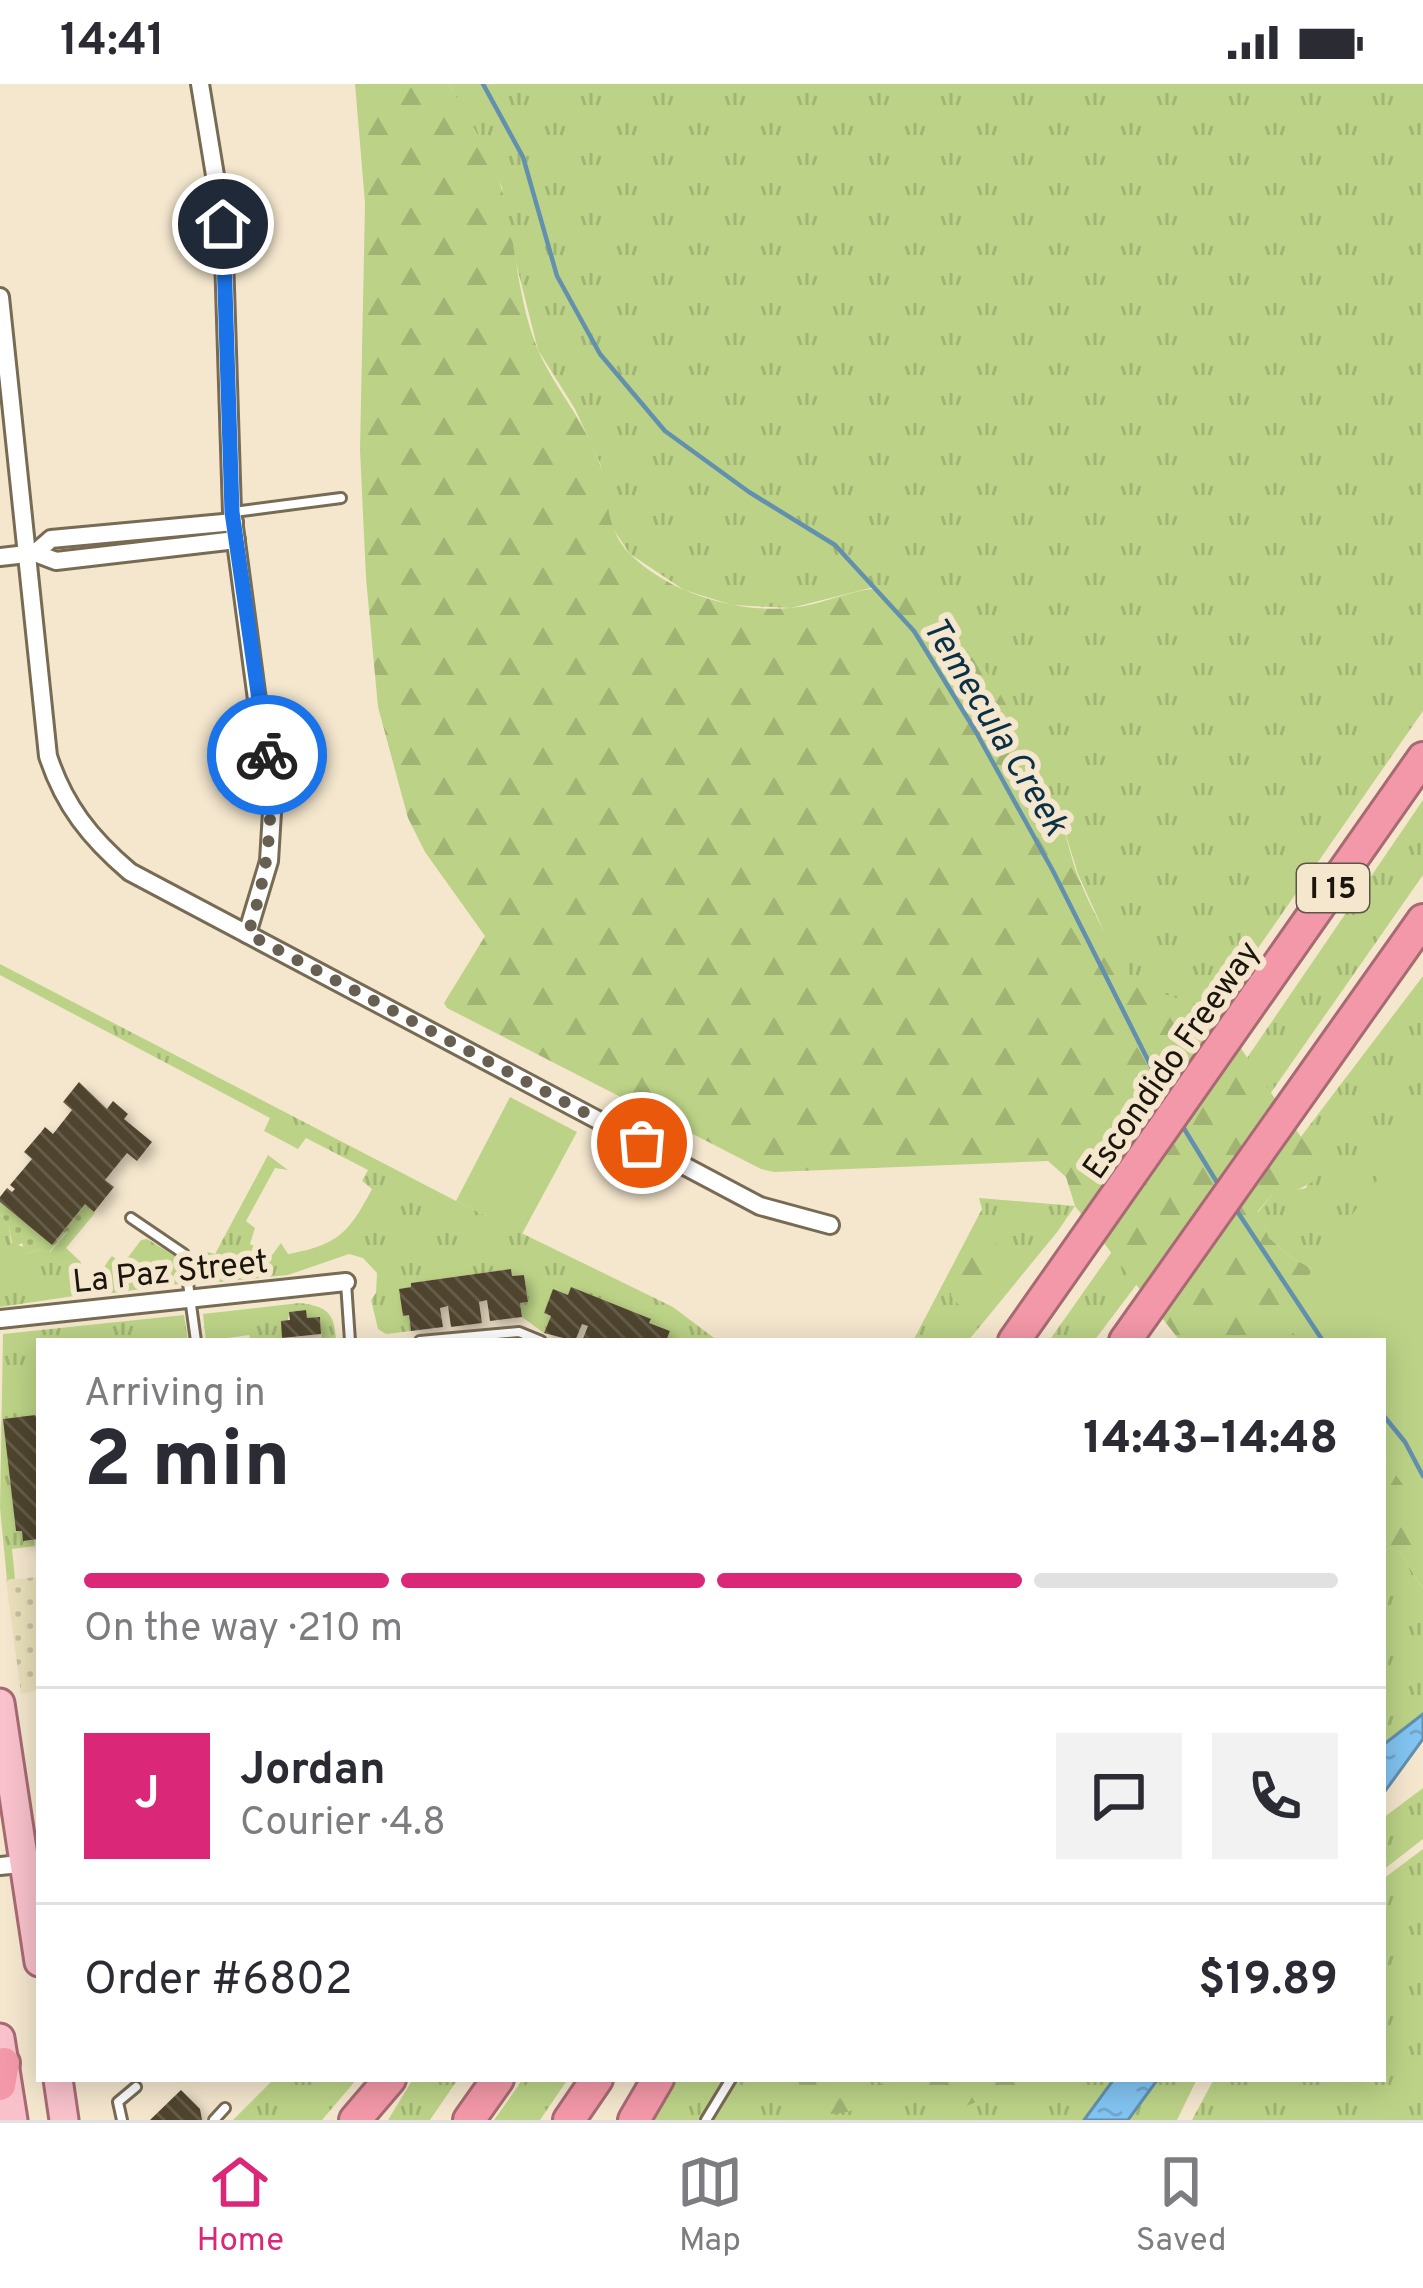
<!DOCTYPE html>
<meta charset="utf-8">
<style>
body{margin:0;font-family:Overpass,sans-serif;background:#f2f2f3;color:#2b2b33;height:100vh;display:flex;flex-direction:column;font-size:45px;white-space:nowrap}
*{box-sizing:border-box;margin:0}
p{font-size:39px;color:#7c7c81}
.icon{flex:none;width:66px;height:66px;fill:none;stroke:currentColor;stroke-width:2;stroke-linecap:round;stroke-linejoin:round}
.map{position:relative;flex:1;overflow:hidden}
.side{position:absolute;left:36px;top:1254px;width:1350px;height:744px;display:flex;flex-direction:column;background:#fff;border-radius:0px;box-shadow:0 6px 30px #0003}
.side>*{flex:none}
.pin{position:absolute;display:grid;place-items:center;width:102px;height:102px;color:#fff;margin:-51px;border:6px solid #fff;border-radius:50%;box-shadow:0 3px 12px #0007}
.courier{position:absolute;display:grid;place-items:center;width:120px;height:120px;margin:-60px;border:9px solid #1a73e8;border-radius:50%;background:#fff;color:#222;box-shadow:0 3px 15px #0007}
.headline em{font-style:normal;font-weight:800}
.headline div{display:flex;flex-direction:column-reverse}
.headline{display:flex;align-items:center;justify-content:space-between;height:204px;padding:0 48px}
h1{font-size:78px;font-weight:800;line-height:90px}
.bar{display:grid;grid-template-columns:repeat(4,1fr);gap:18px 12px;align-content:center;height:144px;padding:0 48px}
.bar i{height:15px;border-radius:9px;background:#e1e1e2}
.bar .selected{background:#db2777}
.bar p{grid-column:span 4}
.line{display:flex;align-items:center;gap:30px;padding:0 48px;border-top:3px solid #e1e1e2}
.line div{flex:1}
.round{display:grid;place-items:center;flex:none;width:126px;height:126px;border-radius:0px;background:#f2f2f3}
.status{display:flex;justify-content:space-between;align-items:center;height:84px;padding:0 60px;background:#fff;direction:ltr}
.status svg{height:33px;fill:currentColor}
.menu{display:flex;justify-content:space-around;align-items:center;height:168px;border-top:3px solid #e1e1e2;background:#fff;font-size:33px;color:#7c7c81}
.menu a{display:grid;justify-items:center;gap:6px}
.menu .selected{color:#db2777}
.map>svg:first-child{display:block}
.grass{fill:url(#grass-tufts)}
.forest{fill:url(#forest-firs)}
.sand{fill:url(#sand-dots)}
.park{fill:#bcd387}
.garden{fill:url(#garden-dots)}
.water{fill:url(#water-ripples);stroke:#6390ad;stroke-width:3}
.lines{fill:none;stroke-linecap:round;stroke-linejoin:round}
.stream{stroke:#6390ad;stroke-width:4.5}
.building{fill:url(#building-back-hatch);filter:url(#shadow)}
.service-casing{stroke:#776b54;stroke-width:14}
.minor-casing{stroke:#776b54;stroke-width:22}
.primary-casing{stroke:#a76a72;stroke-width:33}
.motorway-casing{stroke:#a76a72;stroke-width:36}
.service{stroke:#fff;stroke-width:8}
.minor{stroke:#fff;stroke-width:16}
.primary{stroke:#f8c1cb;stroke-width:27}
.motorway{stroke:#f398a8;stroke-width:30}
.done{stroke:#675f51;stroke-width:12;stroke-dasharray:0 21.6}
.route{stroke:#1a73e8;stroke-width:15}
.labels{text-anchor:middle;stroke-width:12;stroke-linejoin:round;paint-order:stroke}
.shield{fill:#f5e7ce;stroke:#5c5547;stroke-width:3}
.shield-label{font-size:30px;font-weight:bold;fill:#1b160d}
.street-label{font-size:33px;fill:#1b160d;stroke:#f5e7ce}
.water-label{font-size:36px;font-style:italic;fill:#0a3047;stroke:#f5e7ce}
</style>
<div class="status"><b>14:41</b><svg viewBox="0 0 49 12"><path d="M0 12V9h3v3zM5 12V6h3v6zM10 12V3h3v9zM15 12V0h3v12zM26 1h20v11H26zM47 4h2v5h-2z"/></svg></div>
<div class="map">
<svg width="1423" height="2036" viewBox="0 0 1423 2036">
<defs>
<pattern id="grass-tufts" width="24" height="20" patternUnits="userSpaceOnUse" patternTransform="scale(3)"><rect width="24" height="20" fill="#bcd387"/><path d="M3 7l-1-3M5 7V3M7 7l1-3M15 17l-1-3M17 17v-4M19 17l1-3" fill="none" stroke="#a1b473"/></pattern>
<pattern id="forest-firs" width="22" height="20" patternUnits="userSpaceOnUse" patternTransform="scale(3)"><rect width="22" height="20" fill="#bcd387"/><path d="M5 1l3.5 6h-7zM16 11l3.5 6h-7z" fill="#a1b473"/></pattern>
<pattern id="sand-dots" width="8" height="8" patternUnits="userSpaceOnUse" patternTransform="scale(3)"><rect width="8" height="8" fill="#e9dfba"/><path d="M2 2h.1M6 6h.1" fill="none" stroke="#c7bf9f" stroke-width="1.8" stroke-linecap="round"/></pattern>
<pattern id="garden-dots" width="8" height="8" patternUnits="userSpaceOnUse" patternTransform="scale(3)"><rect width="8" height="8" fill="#bcd387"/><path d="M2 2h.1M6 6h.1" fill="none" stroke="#a1b473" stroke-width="1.8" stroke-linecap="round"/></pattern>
<pattern id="water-ripples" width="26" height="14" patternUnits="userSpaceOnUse" patternTransform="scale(3)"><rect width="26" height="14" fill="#82c4f2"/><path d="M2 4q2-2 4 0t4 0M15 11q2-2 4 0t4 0" fill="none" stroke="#70a8ce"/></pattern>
<pattern id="building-back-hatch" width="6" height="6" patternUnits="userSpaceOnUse" patternTransform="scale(3)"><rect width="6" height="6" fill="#50442f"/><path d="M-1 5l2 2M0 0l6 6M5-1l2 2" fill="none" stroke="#655b4a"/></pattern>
<filter id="shadow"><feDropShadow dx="5.5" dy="5.5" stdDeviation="6" flood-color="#0004"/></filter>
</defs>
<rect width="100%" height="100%" fill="#f5e7ce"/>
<g class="grass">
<path d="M449,0h974v627l-208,299 -78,-23 -27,-42 -32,-71 -18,-58 -186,-229 -83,21 -59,-3 -48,-15 -54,-36 -21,-31 -9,-60 -25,-54 -37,-59 -29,-115 -7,-48z"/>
<path d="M1423,716v75l-153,219 -23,-36z"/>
<path d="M0,880l456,237 217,106 45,34h-52l4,-10 -21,-8 2,-3 -80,-32 -3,7 -15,-5 -9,23 7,3 -7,17 -22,-16 -2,-14 8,-1 -4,-27 -12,1 -1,-7 -99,14 -1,4 -11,2 3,26h6l2,16 -25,3 -8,-5 -7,-29 5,-7 1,-20 -14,-15 -14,-4 -61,21 -79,8 -5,-3 -4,-30 15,4 53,-99 20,15 -13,-2 -29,53 9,7 -5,16 22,11 9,-12 7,11c51,-9 61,-22 84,-65l-10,-8 6,-11 -62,-32 -8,11 -34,-18 6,-13 -270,-143z"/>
<path d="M1423,892v351l-131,-69 -23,-20 -11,-26 14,-17 34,-7 10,-29 -16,-21z"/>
<path d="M979,1114l96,8 -17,25 -90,110h-55l69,-132z"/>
<path d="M0,1130l9,13 2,16 16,5 -1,6 14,-5 10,3 18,-21 7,6 -9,11 15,14v33l-81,12z"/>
<path d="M147,1155l31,19 2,26 -75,10c-8,-13 -3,-27 7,-38l11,8 18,-24z"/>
<path d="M1113,1166l24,34 -43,57h-45z"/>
<path d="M299,1219c27,3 36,9 37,38h-14l-2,-23h-13l-2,-8 -15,2 -8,26 -31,3 -2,-6 -43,6 -3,-27z"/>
<path d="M184,1231l4,26h-149v80l-4,-6 -31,4 12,111 6,1 1,10 11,-1 1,6 -23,3 3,30 -8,1 -7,-72 3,-174z"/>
<path d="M1388,1464l12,4 23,37v125l-40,31v-189z"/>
<path d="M1423,1704v51l-40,31v-52z"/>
<path d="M1423,1765v271h-231l22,-41h169v-200z"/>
<path d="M274,1995h83l-35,41h-89z"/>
<path d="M413,1995h45l-28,41h-42z"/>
<path d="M523,1995h45l-28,41h-46z"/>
<path d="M669,1995h445l-30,41h-437z"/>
<path d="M1158,1995h39l-20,41h-49z"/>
</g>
<g class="forest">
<path d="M355,0h94c17,33 44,70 53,106 14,52 15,110 36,160 17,39 47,71 61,112 11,33 4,65 31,92 39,39 106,59 160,54 43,-3 81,-33 124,-12 61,30 119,156 144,217 8,19 12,41 19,61 16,40 37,77 60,112l78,24 101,149 3,12 -3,9 -26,14 -18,1 -14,16 11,27 23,20 131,69v262l-23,-37 -12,-4 -5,8v-215h-203l-105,-135 -9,-29 -18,-16 -274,11 -13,-3 -314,-161 -3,-5 41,-67 -60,-84 -17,-34 -30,-111 -12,-129 -6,-128 5,-247z"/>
<path d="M989,1153c26,22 10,55 -16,70l-15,-3 -7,-8c1,-26 16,-48 38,-59z"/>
<path d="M799,1995h15l8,15c38,14 41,-7 73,-15 26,-6 55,2 79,6l10,-6h59l2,10 -19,17 -38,-9 -48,20c-8,-6 -15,-14 -24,-17 -32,-12 -61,20 -94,13z"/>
</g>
<path class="sand" d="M39,1493v113l-18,4 -15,-114z"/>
<g class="park">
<path d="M510,1013l67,35 -55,102 -66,-33z"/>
<path d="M1423,1032v397l-40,-56v-116h-84l-19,-26z"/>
</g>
<path class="garden" d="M0,1118l52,43 33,-41 10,9 -20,24 -8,-6 -18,21 -9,-3 -14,5 -4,-11 -9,5 -4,-21 -9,-13z"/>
<g class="water">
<path d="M1423,1630v25l-40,55v-49z"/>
<path d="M1114,1995h44l-30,41h-44z"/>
</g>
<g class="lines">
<g class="stream">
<path d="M483,0l40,73 34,119 43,78 65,77 84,61 86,53 79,86 62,101 77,139 116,231"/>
<path d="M1180,1038l38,62"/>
<path d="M1235,1124l88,133"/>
<path d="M1383,1331l22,27 18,34"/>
</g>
</g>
<g class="building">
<path d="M79,998l28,27 6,-8 15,13 -4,5 28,23 -15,19 -10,-8 -22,27 9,7 -20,25 -9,-8 -33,41 -52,-43v-5l7,-9 5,4 3,-3 -5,-4 22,-26 -8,-7 18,-21 3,-4 8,7 19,-24 -9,-8z"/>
<path d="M511,1185l1,7 12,-1 4,27 -8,1 2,14 -32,4 -3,-21 -8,2 3,21 -31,4 -3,-21 -8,2 3,19 -32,4 -2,-16 -6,1 -4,-27 12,-2v-4z"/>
<path d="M571,1203l80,32 -2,4 21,8 -4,10h-84l6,-15 -6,-2 -7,17 -31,-8 7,-17 -7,-3 9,-24 15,6z"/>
<path d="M306,1226l1,8 13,-1 1,17 -39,4 -1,-17 9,-1 -1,-8z"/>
<path d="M35,1331l4,6v118l-16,2 -1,-10h-6l-13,-112z"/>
<path d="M181,2006l19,19 2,11h-52z"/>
</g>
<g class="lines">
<g class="service-casing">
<g id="service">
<path d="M234,428l107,-14"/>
<path d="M131,1134l53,36 12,87"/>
<path d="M346,1199l4,58"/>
<path d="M420,1257l99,-9 22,9"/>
<path d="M122,2036l-4,-18 18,-15"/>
<path d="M214,2036l11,-12"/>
<path d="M706,2036l25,-41"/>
</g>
</g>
<g class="minor-casing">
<g id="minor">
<path d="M200,0l23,140 9,288 40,300 -3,49 -22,73"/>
<path d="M0,213l48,459c16,49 42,82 82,116l630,334 70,19"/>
<path d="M35,469l16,-14 183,-17"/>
<path d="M0,473l35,-4 21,8 180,-21"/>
<path d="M0,1235l346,-37"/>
<path d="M0,1782l39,-4"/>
</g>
</g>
<g class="primary-casing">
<g id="primary">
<path d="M0,1619l39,259"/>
<path d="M0,1954l13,82"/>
<path d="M58,1995l6,41"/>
</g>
</g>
<g class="motorway-casing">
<g id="motorway">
<path d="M1014,1257l409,-583"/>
<path d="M1125,1257l298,-421"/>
<path d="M0,2001l4,-22"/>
<path d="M355,2036l35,-41"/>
<path d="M469,2036l29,-41"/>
<path d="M569,2036l28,-41"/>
<path d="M634,2036l24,-41"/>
</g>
</g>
<use href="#service" class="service"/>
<use href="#minor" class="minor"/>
<use href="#primary" class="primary"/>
<use href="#motorway" class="motorway"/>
</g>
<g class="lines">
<path class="done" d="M267,671c8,64 1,118 -19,179l394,209"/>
<path class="route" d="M223,140l9,288 35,243"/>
</g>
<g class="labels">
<rect class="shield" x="1297" y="780" width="72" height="48" rx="9"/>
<g class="shield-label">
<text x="1333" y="814">I 15</text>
</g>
<g class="street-label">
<text transform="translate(1170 975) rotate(-55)" y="12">Escondido Freeway</text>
<text transform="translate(170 1186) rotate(-6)" y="12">La Paz Street</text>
</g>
<g class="water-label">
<text transform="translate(997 641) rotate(59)" y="13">Temecula Creek</text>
</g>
</g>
</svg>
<div class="pin" style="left:642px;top:1059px;background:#ea580c"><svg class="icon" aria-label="bag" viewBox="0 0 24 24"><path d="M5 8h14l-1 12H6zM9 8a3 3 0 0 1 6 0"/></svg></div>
<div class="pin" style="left:223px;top:140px;background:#1f2937"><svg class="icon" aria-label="home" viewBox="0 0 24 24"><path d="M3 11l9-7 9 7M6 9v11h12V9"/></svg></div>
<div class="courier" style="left:267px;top:671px"><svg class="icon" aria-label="bike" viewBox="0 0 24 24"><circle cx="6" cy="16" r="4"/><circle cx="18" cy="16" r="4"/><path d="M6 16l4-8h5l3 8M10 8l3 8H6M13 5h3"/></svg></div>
<section class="side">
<div class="headline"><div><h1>2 min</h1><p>Arriving in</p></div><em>14:43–14:48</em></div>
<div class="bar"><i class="selected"></i><i class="selected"></i><i class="selected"></i><i></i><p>On the way · 210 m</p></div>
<div class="line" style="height:216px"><b class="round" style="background:#db2777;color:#fff">J</b><div><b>Jordan</b><p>Courier · 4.8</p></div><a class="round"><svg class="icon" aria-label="chat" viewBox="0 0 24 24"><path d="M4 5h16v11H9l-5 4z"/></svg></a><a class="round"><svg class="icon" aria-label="phone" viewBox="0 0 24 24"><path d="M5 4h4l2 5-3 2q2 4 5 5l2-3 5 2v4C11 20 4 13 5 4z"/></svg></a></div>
<div class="line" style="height:156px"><div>Order #6802</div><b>$19.89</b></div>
</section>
</div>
<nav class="menu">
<a class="selected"><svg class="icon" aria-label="home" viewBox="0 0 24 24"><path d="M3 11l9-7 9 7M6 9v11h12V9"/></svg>Home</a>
<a><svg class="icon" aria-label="map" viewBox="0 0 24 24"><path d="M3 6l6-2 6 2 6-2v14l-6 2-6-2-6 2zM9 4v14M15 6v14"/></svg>Map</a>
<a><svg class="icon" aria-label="saved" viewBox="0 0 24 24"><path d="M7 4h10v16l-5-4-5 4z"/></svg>Saved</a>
</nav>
